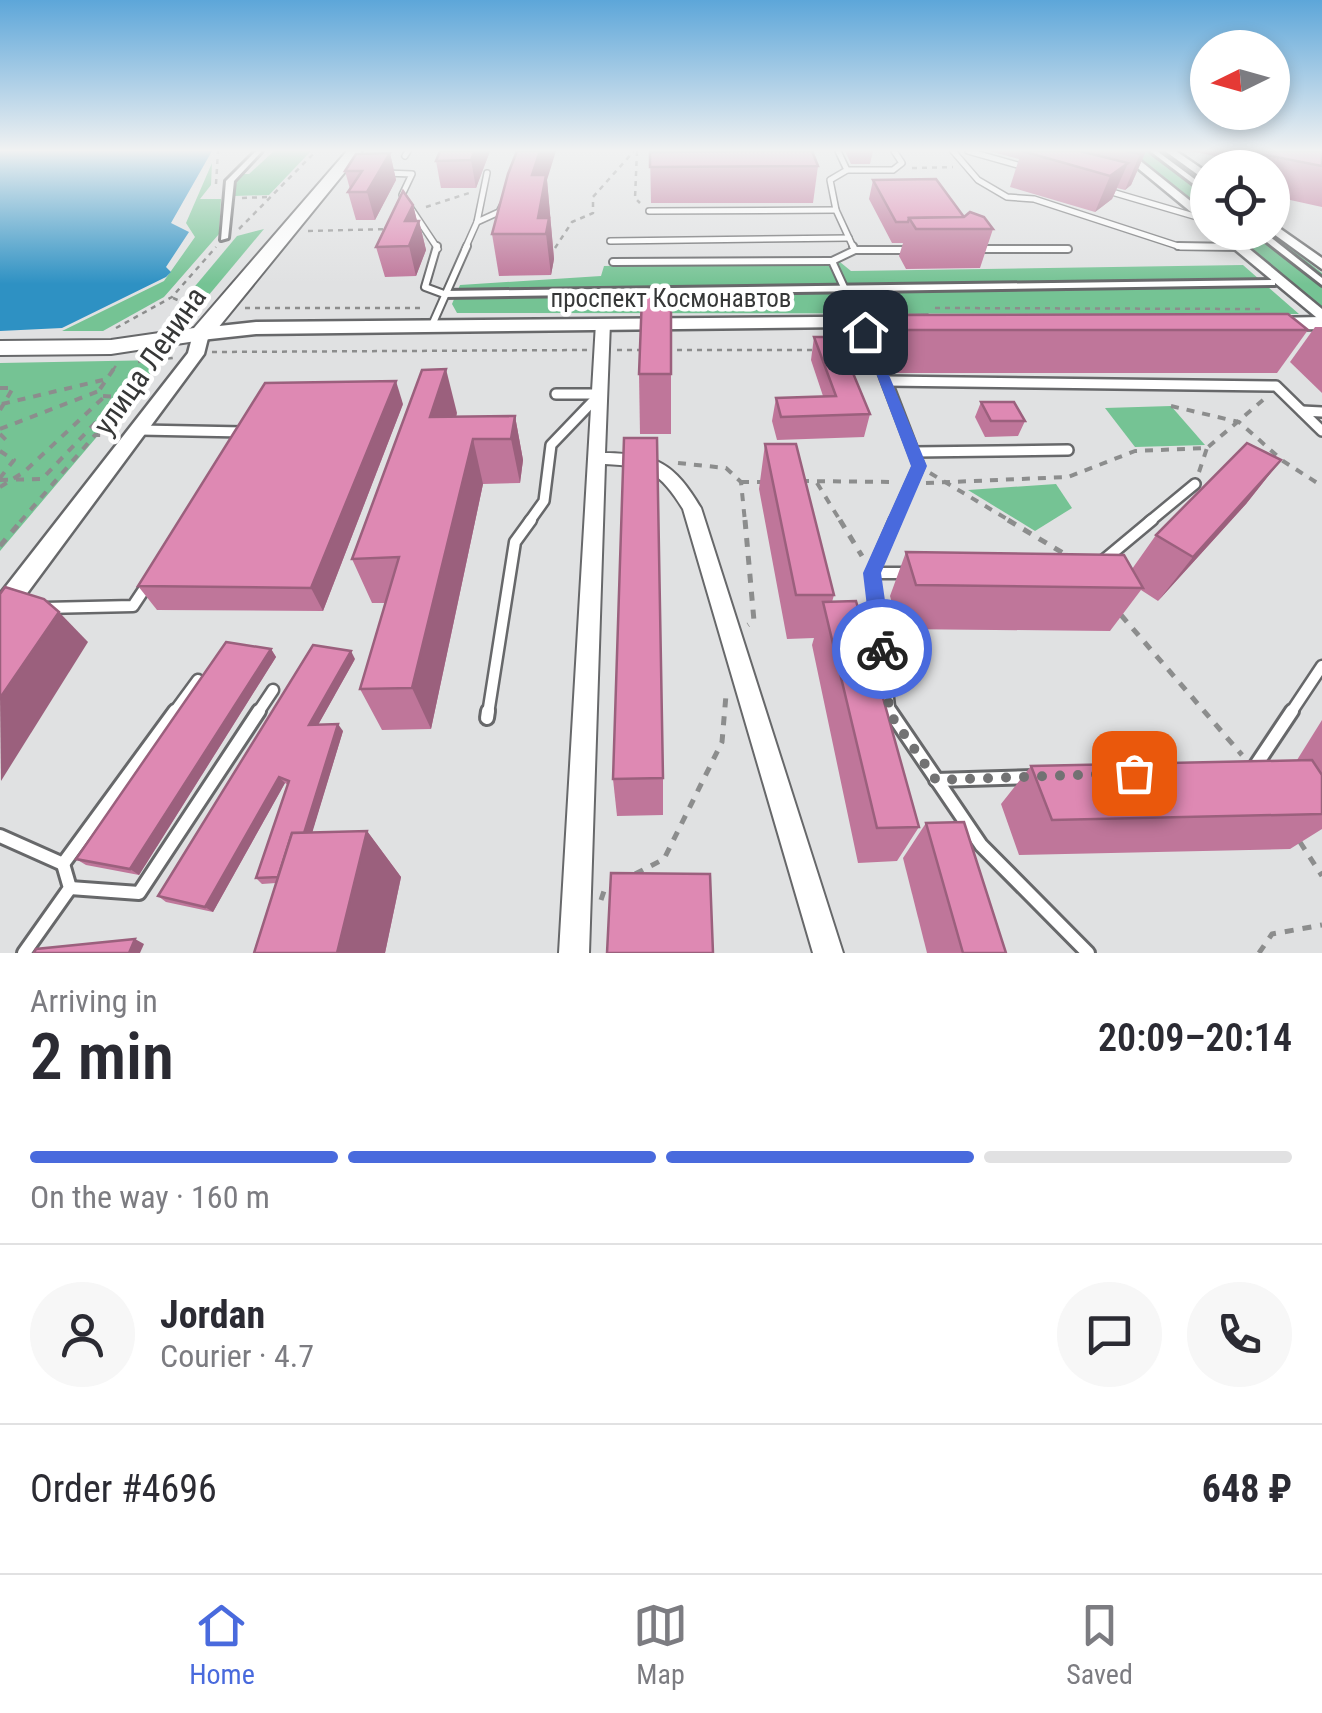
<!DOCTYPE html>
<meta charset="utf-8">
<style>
body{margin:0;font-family:"Roboto Condensed",sans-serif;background:#f7f7f7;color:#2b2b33;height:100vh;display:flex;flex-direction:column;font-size:38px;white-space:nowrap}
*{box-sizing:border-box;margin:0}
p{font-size:32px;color:#7c7c81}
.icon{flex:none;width:55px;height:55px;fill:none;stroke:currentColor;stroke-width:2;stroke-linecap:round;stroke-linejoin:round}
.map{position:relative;height:953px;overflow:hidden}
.sheet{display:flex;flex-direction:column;background:#fff;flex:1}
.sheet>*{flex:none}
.needle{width:65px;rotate:265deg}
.fabs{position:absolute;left:1190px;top:30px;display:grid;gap:20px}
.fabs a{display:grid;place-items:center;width:100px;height:100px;border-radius:50%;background:#fff;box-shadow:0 5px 15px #0003;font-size:50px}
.pin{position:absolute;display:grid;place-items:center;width:85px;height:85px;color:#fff;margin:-42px;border-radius:20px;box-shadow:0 5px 15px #0006}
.courier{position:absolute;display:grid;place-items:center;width:100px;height:100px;margin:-50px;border:8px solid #496add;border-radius:50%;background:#fff;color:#222;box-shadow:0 2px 12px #0007}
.overview em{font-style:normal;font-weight:600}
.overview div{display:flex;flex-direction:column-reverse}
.overview{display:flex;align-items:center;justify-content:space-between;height:170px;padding:0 30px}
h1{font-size:65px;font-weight:600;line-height:75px}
.bar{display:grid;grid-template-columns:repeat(4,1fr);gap:15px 10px;align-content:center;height:120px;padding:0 30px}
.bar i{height:12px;border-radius:8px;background:#e1e1e2}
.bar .current{background:#496add}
.bar p{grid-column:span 4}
.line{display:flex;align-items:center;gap:25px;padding:0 30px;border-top:2px solid #e1e1e2}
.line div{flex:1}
.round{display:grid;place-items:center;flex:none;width:105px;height:105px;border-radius:52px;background:#f7f7f7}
.tab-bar{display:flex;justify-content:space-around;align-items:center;height:140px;border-top:2px solid #e1e1e2;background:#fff;font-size:28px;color:#7c7c81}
.tab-bar a{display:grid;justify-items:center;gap:5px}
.tab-bar .current{color:#496add}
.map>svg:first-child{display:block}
.green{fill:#75c394}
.water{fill:#2e91c3}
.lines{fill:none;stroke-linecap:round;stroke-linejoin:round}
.service-far4-casing{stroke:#67686a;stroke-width:8}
.service-far3-casing{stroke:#67686a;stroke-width:10}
.service-far2-casing{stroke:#67686a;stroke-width:14}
.service-far1-casing{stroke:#67686a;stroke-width:15}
.service-casing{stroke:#67686a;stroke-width:18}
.pedestrian-casing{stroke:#67686a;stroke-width:6}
.minor-casing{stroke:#67686a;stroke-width:4}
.tertiary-casing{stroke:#67686a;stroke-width:5}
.secondary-casing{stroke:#67686a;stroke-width:5}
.primary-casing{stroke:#67686a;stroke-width:4}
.path-far2{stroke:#8c8d8d;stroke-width:2.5;stroke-dasharray:5 5;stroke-linecap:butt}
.path-far1{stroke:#8c8d8d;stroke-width:4;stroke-dasharray:8 8;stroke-linecap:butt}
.path{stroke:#8c8d8d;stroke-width:5;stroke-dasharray:9 9;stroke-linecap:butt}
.service-far4{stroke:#fff;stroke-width:5}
.service-far3{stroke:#fff;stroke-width:6}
.service-far2{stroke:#fff;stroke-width:9}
.service-far1{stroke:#fff;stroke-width:10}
.service{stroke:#fff;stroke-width:12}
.pedestrian{fill:#fff;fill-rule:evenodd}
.minor{fill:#fff;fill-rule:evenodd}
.tertiary{fill:#fff;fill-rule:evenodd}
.secondary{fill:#fff;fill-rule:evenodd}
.primary{fill:#fff;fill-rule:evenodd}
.wall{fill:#bf769a}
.shaded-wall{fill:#9b607d}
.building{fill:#de89b3;stroke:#9b607d;stroke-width:2.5}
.route{fill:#496add}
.done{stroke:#727273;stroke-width:10;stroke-dasharray:0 18}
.labels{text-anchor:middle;stroke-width:9;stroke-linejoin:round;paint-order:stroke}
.far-street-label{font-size:25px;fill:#363737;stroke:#fff}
.street-label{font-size:30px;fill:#363737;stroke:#fff}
</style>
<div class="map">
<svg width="1322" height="953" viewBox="0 0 1322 953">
<rect width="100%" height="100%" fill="#e0e1e2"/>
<g class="green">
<path d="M274,151h37l-42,44 -35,1 4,-22h11z"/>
<path d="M1129,151h32l46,34v28z"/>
<path d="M212,163l-1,22 -11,14h21l-2,35 -55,63 -61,34h-41l102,-50 31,-44 -9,-14z"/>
<path d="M264,229l-56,67 -22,1 51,-61z"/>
<path d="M1231,233h40l51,40v34z"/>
<path d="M840,262l11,9 392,-6 56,49 -842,-1 -5,-9 8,-19 141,-9 3,-10z"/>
<path d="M162,360l-162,191v-188z"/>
<path d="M1171,406l34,39 -70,2 -30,-39z"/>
<path d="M1056,484l16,24 -37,23 -67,-41z"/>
</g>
<path class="water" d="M0,151h212l-41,72 18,9 -23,35 5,5 -5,5 -104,51 -62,3z"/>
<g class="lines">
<g class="service-far4-casing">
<g id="service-far4">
<path d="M838,151l9,19 -17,10 6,30 18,39"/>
<path d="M953,151l25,29 29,17 27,2 147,48h57"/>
<path d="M968,151l60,17"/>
<path d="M405,156l3,-5"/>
<path d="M847,170h46l9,-7 -8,-12"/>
<path d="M385,173l27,1 -10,21 36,54"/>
<path d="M1105,190l99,29"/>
<path d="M649,211l187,-1"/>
<path d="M477,222l10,-49"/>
<path d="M610,241l239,-3"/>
<path d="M465,249l12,-27 22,-10 4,-8"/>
</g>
</g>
<g class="service-far3-casing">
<g id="service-far3">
<path d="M437,246l-12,41 19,7"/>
<path d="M853,246l2,4 -23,11 50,109"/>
<path d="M1178,246l60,1"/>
<path d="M978,249h90"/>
<path d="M855,250h54"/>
<path d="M613,262l219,-1"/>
<path d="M432,325l35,-79"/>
</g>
</g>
<g class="service-far2-casing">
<g id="service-far2">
<path d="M881,367l38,99 -25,56"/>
<path d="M887,381l389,5 46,45"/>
<path d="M556,394h44"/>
<path d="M1302,411l20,1"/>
<path d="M140,430l104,2"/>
<path d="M914,452l154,-2"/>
<path d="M529,522l15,-21 7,-56 47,-49"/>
<path d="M1149,522l46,-38"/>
</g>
</g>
<g class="service-far1-casing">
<g id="service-far1">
<path d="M1104,560l48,-40"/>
<path d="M872,573h37"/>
<path d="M44,608l89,-2 14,-21"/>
<path d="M173,714l25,-34"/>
<path d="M257,714l16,-24"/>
<path d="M488,714l27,-172 16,-22"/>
<path d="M890,714l-18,-141 23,-53"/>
<path d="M1290,714l32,-48"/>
</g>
</g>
<g class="service-casing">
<g id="service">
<path d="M890,711l91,134 107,108"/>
<path d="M487,718l1,-7"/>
<path d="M1254,768l38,-57"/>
<path d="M936,780l98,-3"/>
<path d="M0,836l63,28 112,-153"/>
<path d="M70,888l69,5 120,-182"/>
<path d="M24,953l46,-65 -7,-24"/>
</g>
</g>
<g class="pedestrian-casing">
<g id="pedestrian">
<path d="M256,151h6l-28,30 -6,57 -7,2 5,-59z"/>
<path d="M1150,151h7l51,38v6z"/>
<path d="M1254,232h10l58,46v7z"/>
<path d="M1272,280l3,1v4l-831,12 -5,-3 5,-3z"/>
</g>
</g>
<g class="minor-casing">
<path id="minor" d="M603,319l7,4 -5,130c52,1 69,10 96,55l142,445h-30l-130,-444c-23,-37 -35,-43 -78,-45l-16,489h-30l37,-630z"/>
</g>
<g class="tertiary-casing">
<g id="tertiary">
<path d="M1117,151h11l80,64v11z"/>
<path d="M1165,151h11l32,22v9z"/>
<path d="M1272,223l50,35v11l-51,-37z"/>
<path d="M1214,232h15l93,77v13z"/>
<path d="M201,329l8,5 -5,20 -196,265 -8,3v-28l188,-241 5,-19z"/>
</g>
</g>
<g class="secondary-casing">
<g id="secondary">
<path d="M927,316l7,2v8l-678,8 -55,6 -10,-6 10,-6 55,-6z"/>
<path d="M1322,317v12l-55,1 -10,-6 10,-6z"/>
</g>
</g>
<g class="primary-casing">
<path id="primary" d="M347,151h15l-153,188 -98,15 -111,1v-14l111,-1 83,-12z"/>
</g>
<g class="path-far2">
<path d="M637,151l-2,47 5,5"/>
<path d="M912,168l41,-1"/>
<path d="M216,184l2,-33"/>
<path d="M242,198l26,-1"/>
<path d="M426,207l43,-14"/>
<path d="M239,229l77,-78"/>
<path d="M308,231l80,-2"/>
<path d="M555,248l17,-26 21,-9v-16l41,-46"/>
<path d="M173,298l23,10"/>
<path d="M245,308h180"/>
<path d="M935,308l325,1"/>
<path d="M168,321l32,-13"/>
<path d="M116,328l56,-31 44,-50"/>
<path d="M617,350h25"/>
<path d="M667,350h150"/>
<path d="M212,352l375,-2"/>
<path d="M138,362l35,-4"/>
<path d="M113,370l4,-6"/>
<path d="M155,370l7,-10"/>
</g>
<g class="path-far1">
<path d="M0,388h13l-13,22"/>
<path d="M100,389l15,-22"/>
<path d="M103,396l30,2"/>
<path d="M2,404l101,-24"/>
<path d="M1171,406l68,16 44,39 39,25"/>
<path d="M0,429l99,-38"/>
<path d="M0,434l6,6 -6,3"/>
<path d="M0,451l14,9 -14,18"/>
<path d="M678,463l48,5 15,14 4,40"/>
<path d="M1199,472l8,-24"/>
<path d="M930,473l82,49"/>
<path d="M0,480l42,-1 75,-79"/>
<path d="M801,481l95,1"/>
<path d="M741,482h20"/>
<path d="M817,483l24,39"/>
<path d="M926,483l142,-6 67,-26 72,-3 56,-48"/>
<path d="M0,487l24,-15 80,-75"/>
<path d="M20,522l75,-87h11l50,-68"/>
</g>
<g class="path">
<path d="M745,520l9,101 -6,4"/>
<path d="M840,520l22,36"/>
<path d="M1008,520l60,36"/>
<path d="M0,546l22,-26"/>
<path d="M1121,615l121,140"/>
<path d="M1300,842l22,34"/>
<path d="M635,874l29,-15 58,-117 4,-47"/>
<path d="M601,900l3,-9 10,-5"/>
<path d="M1259,953l13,-19 50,-9"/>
</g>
<use href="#service-far4" class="service-far4"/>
<use href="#service-far3" class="service-far3"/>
<use href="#service-far2" class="service-far2"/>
<use href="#service-far1" class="service-far1"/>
<use href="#service" class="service"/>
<use href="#pedestrian" class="pedestrian"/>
<use href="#minor" class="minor"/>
<use href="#tertiary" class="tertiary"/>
<use href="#secondary" class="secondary"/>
<use href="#primary" class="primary"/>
</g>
<g class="wall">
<path d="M490,151l-14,37h-35l-5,-27z"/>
<path d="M650,151h155l13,15 -5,37h-162z"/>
<path d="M845,151h28l-3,13h-19z"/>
<path d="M989,151h157l-15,34 -6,5 -8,-2 -5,11 -17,13 -85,-25 9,-28z"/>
<path d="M1190,151h132v56l-50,-11v-28h-25l2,-5z"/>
<path d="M390,153l6,27 -21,40h-19l-8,-28 2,-3 -5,-18z"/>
<path d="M547,180l7,79 -3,16 -52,1 -7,-42z"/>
<path d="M873,180l120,49 -13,39 -74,1 -7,-13 4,-13h-11l-23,-44z"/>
<path d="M413,205l4,16h2l7,29 -10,26 -31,1 -9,-30z"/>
<path d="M899,315l409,15 -31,43h-383l-6,-16z"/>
<path d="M1315,327h7v66l-32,-31z"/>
<path d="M814,337l56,77 -6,23 -87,3 -5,-19 4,-23 47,-2 -12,-36z"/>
<path d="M639,374h32v60h-31z"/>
<path d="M981,402l44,19 -7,15 -33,1 -10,-20z"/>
<path d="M403,404l-80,207 -166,-1 -19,-24z"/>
<path d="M457,413l-1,4 59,-1 8,44 -3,23 -37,1 -52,245 -49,1 -22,-41 26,-86h-14l-20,-44z"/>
<path d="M765,444l69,151 -2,7 87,225 -22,34 -39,2 -46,-218 2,-7 -27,1 -28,-150z"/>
<path d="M1281,460l-35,44 -88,97 -17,-11 -31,41 -211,-2 -9,-33 16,-44 226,17 24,-34z"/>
<path d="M271,649l5,8 -137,218 -53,-10 -10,-6z"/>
<path d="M355,659l-37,66 25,6 -31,101 55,-1 34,46 -16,76h-131l22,-70 -14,1 -6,-6 32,-93 -3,-2 -72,129 -47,-10 -8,-6z"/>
<path d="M1322,720v109l-32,20 -271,6 -18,-51 30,-38 266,-6z"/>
<path d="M663,778v37l-46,1 -4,-37z"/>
<path d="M926,823l80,130h-79l-24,-95z"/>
</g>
<g class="shaded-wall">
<path d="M475,151h15l-14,37 -5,-28z"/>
<path d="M540,151h16l-9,29 7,79 -3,16 -5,-41h-6l-8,-59z"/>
<path d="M1146,151l-15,34 -6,5 15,-36z"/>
<path d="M390,153l6,27 -21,40 -8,-28z"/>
<path d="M1128,163l-16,36 -17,13 15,-36z"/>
<path d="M413,205l5,20 1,-4 7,29 -10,26 -7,-30 -4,-25z"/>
<path d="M446,369l11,44 -14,49 -13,-45z"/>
<path d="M396,381l7,23 -80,207 -12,-23z"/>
<path d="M515,416l8,44 -3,23 -9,-44z"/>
<path d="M473,439l10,45 -52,245 -19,-41z"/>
<path d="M1281,460l-35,44 -88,97 35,-44z"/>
<path d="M59,612l29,30 -87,139 -1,-83z"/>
<path d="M271,649l5,8 -137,218 -9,-6z"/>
<path d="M351,651l4,8 -41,73 -5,-7z"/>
<path d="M338,724l5,7 -46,152 -6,-6z"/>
<path d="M279,777l6,6 -72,129 -8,-5z"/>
<path d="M367,831l34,46 -16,76h-48z"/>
<path d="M135,939l9,5 -4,9h-11z"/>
</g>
<g class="building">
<path d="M440,151h35l-4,9 -35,1z"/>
<path d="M517,151h23l-8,24h14l-8,43h11l-3,16h-54l16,-60z"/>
<path d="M812,151l6,15 -168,1v-15z"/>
<path d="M1022,151h58l48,12 -18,13z"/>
<path d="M1126,151h19l-5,3z"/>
<path d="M1257,151h65v15l-66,-13z"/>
<path d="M390,153l-23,39h-19l14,-21h-17l11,-17z"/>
<path d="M936,179l28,38 -55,1 -1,4h-12l-23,-42z"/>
<path d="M403,191l10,14 -8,16h14l-10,25 -33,1z"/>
<path d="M970,212l14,5 9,12h-77l-7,-11 55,-1z"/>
<path d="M642,296h29v78h-32z"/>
<path d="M1288,314l20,16h-402l-7,-15z"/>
<path d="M814,337h24l32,77 -89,3 -5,-19 60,-2z"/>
<path d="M446,369l-16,48 85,-1 -4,23h-38l-61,249 -52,1 39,-132 -47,2 70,-189z"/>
<path d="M396,381l-85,207 -173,-2 127,-203z"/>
<path d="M981,402h33l11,19h-34z"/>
<path d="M624,438h33l6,340 -50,1z"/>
<path d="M1247,443l34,17 -88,97 -37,-22z"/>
<path d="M765,444h31l38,151h-38z"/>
<path d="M906,552l218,3 19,33 -227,-3z"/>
<path d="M5,587l39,12 15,13 -59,86v-104z"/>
<path d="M856,601l63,226 -42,1 -54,-226z"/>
<path d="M226,642l45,7 -141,220 -54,-10z"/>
<path d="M313,645l38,6 -42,74 29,-1 -34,109h-12l-14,44 -22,1 33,-97 -10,-4 -74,130 -47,-11z"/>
<path d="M1312,760l10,15v39l-270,6 -21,-54z"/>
<path d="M964,822l42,131h-43l-37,-130z"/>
<path d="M367,831l-30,122h-83l38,-120z"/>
<path d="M611,873l99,1 3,79h-106z"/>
<path d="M135,939l-6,14h-95l2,-4z"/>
</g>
<linearGradient id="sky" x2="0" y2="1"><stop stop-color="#5da6d9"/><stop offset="0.53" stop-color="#f1f2f2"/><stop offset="1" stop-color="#f1f2f2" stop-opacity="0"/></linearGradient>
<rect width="1322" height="284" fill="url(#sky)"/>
<path class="route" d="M860,330l11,2 56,134 -46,107 11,76 -10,8 -10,-8 -9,-76 48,-107z"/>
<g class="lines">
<path class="done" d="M882,649l8,65 46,66 198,-7"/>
</g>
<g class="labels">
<g class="far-street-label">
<text x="671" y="307">проспект Космонавтов</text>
</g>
<g class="street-label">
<text transform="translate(150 361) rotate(-55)" y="10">улица Ленина</text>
</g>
</g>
</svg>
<div class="fabs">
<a><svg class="needle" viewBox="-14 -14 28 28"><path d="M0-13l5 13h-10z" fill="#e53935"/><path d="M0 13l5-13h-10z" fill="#7c7c81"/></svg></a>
<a><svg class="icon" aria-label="locate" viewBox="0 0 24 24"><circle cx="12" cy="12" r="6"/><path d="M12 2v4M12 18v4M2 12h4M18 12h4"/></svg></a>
</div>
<div class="pin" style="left:1134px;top:773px;background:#ea580c"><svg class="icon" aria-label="bag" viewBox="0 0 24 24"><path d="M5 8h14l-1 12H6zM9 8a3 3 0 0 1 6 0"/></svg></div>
<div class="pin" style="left:865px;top:332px;background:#1f2937"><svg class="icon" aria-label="home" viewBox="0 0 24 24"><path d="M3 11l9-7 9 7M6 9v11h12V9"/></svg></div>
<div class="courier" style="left:882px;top:649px"><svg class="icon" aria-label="bike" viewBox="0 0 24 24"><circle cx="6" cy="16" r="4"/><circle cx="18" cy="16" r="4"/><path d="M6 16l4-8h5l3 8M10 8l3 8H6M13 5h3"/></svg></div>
</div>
<section class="sheet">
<div class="overview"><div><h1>2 min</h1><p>Arriving in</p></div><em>20:09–20:14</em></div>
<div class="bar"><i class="current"></i><i class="current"></i><i class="current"></i><i></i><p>On the way · 160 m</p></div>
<div class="line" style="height:180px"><a class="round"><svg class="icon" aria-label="person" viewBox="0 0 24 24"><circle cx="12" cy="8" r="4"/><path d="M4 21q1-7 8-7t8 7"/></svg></a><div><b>Jordan</b><p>Courier · 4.7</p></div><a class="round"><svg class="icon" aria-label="chat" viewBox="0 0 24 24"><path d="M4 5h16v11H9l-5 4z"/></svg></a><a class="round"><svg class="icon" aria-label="phone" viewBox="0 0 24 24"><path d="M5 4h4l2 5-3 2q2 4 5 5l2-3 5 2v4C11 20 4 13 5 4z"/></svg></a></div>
<div class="line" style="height:130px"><div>Order #4696</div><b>648 ₽</b></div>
</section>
<nav class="tab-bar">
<a class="current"><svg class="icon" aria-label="home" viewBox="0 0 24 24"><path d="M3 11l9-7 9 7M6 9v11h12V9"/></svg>Home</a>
<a><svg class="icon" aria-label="map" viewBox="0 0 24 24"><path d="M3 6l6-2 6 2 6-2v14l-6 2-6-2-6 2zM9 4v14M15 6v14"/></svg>Map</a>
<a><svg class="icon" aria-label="saved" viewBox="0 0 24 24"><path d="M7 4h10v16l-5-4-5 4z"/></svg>Saved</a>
</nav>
